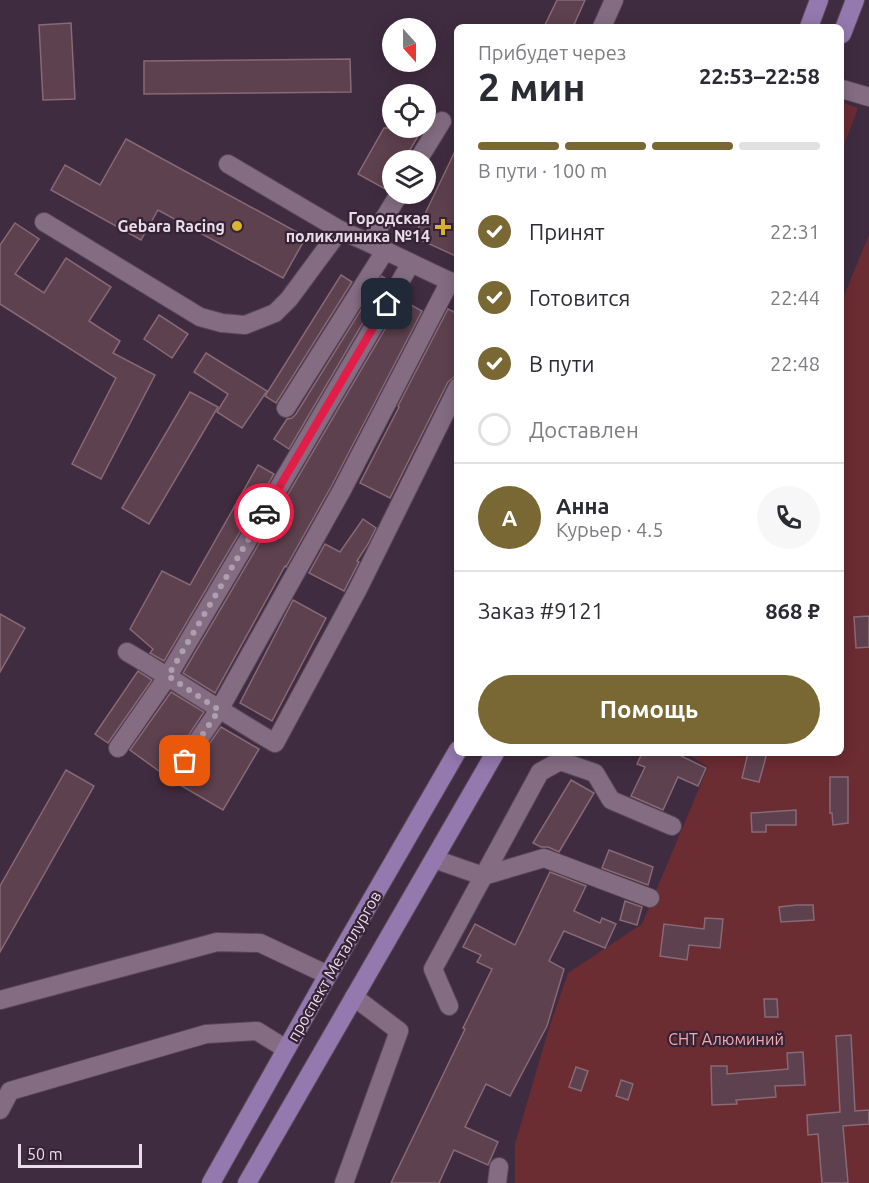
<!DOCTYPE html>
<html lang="ru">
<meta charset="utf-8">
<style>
body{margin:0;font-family:Ubuntu,sans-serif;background:#f7f7f7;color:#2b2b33;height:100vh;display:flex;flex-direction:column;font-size:22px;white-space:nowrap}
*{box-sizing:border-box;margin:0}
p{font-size:20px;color:#7c7c81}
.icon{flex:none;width:33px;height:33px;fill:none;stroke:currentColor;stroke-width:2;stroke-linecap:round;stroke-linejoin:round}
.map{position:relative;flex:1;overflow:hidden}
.sheet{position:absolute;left:454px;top:24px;width:390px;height:732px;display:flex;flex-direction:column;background:#fff;border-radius:9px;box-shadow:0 3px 15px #0003}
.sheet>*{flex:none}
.needle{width:39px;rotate:159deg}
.buttons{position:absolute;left:382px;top:18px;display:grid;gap:12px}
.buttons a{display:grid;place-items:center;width:54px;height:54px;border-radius:50%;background:#fff;box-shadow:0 3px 15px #0003;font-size:30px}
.scale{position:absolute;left:18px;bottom:15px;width:124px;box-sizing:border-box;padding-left:6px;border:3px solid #eaddea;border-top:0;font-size:16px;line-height:21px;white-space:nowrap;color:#eaddea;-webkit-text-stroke:4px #352235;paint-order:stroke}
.pin{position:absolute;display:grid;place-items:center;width:51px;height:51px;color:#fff;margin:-26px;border-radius:12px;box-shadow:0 3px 9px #0006}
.courier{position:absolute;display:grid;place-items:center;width:60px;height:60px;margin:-30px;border:4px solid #e11d48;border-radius:50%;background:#fff;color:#222;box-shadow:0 2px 8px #0007}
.summary em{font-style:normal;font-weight:600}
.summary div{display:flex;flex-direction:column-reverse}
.summary{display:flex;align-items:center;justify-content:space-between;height:102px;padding:0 24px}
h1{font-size:39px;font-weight:600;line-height:45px}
.bar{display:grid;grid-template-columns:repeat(4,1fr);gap:9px 6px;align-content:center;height:72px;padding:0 24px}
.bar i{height:8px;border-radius:4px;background:#e1e1e2}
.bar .active{background:#796833}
.bar p{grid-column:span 4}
.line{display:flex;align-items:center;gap:15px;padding:0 24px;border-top:2px solid #e1e1e2}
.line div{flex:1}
.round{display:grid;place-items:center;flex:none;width:63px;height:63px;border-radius:32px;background:#f7f7f7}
ol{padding:0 24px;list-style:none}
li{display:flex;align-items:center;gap:18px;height:66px}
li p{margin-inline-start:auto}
li .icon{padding:6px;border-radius:50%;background:#796833;color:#fff;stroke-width:4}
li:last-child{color:#7c7c81}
li i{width:33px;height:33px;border:3px solid #e1e1e2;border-radius:50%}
.cta{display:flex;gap:12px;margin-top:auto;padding:12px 24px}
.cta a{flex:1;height:69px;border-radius:36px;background:#796833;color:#fff;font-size:24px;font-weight:600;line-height:69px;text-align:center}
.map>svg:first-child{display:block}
.green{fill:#6b2c32}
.building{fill:#5e414e;stroke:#886976;stroke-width:1.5}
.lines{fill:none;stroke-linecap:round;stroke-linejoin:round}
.minor-casing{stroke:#594859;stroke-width:20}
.major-casing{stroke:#594859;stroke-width:20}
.minor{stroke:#846d83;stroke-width:18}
.major{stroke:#9479ae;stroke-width:18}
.done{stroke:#ae9fae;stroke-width:6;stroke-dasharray:0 10.8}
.route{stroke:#e11d48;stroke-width:8}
.poi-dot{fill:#d9b334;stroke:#352235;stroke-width:2}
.labels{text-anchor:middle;stroke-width:4.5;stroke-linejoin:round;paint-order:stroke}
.poi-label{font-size:16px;font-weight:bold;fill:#eaddea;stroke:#352235;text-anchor:end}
.street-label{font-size:16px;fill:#eaddea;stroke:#352235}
.park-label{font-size:16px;fill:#f2abae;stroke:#352235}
</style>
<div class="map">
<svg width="869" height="1183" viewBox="0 0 869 1183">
<rect width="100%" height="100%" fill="#402c40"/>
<g class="green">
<path d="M842,102l16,6 -16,42z"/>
<path d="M869,235v948h-354v-39l34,-116 19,-55 74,-49 66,-157 -22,-14h156v-453z"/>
</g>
<g class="building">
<path d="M557,0h28l-12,27h-29z"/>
<path d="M71,23l4,76 -32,1 -4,-75z"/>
<path d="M350,59l1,33 -207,2v-33z"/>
<path d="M384,128h39l-19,32h-11v20l-6,10 -29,-16z"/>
<path d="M126,139l180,98 -23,41 -125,-68 -17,30 -90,-50 14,-25 35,20z"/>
<path d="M458,145v112l-44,-20z"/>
<path d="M15,223l24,16 -24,35 29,19 22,-35 45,29 -22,34 31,20 -7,12 42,22 -54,104 -29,-15 44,-86 -116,-74v-59z"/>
<path d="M341,275l11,7 -76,121 -11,-7z"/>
<path d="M382,276l6,4 -99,169 -15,-10 13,-20 5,-1 4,-4z"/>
<path d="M402,300l20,11 -90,174 -46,82 -1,-1 -70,127 -32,-20z"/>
<path d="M448,309l10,5v56l-4,7 -6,5 -58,116 -30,-15 39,-76 -1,-1z"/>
<path d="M159,315l29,19 -16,24 -28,-19z"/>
<path d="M206,353l61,38 -25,37 -25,-16 11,-18 -34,-22z"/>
<path d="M190,392l28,15 -69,117 -27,-16z"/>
<path d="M258,465l16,9 -110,187 -14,-8 3,-4 -23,-20 32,-58 28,14z"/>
<path d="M363,519l13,9 -8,16 -11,17 2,1 -15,29 -35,-18 16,-29 15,8z"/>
<path d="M293,600l33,18 -54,103 -32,-18z"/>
<path d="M0,614l25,14 -25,44z"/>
<path d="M869,616v31l-13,1 -2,-31z"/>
<path d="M138,671l14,9 -44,63 -13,-9z"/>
<path d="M171,692l33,20 -41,62 -33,-24z"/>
<path d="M221,727l38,22 -36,61 -43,-25z"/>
<path d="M642,753h33l31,15 -8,18 -20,-9 -15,33 -32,-14 14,-29 -8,-3z"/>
<path d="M748,753h19l-8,29 -17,-4z"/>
<path d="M66,770l28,16 -94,166v-66z"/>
<path d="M830,777h18v46l-15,2 -1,-12h-2z"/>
<path d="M571,780l23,13 -35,59 -11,-5h-7l-8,-4z"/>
<path d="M796,810v15h-30v7h-14l-1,-19z"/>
<path d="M609,850l44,17 -5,18 -46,-17z"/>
<path d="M550,872l36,14 -12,25 26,12 2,-5 14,6 -11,24 -41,-17 -15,30 15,8 -17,57 -37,70 -24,-12 -21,43 33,15 -10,23 -34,-15 -15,33h-48l74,-154 -2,-1 29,-59 -15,-7 4,-7 -18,-8 12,-23 40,21z"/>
<path d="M625,901l17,6 -5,18 -17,-5z"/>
<path d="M797,905h16l1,15 -33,2 -2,-15z"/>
<path d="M705,918l18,1 -3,29 -31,-3 -2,15 -27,-4 4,-32 40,5z"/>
<path d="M764,999h13l1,18h-13z"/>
<path d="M851,1035l4,76 14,-1v14l-26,2 5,57h-26l-4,-49 -10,1 -1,-20 33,-3 -4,-76z"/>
<path d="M803,1052l2,33 -30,1 1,11 -40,3 1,4 -25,1 -1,-39h16v8l61,-5 -1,-16z"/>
<path d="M576,1067l12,4 -7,20 -12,-4z"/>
<path d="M621,1080l12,4 -5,16 -12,-4z"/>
</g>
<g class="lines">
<g class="minor-casing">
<g id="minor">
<path d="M602,27l12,-27"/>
<path d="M842,89l27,8"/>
<path d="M418,160l24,-39"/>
<path d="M228,164l112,66"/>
<path d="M44,222l156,95 22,6 23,2 30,-12 14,-14 51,-69c40,17 78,37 118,55"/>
<path d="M370,242l29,-48"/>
<path d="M286,408l99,-157"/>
<path d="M127,652c50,29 98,62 148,91l83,-154 100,-202"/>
<path d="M118,748l50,-72 243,-413"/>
<path d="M173,777l46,-67 123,-220 108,-209"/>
<path d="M434,859l49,17 61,-18 106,40"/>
<path d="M0,1000l217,-58 43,1 68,32"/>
<path d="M449,1006l-16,-37 107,-197 20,-11 35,12 16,27 61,26"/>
<path d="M0,1110l10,-19 196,-57 51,-3 29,18"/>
<path d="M344,1183l55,-152 -45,-34"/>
<path d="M497,1183l2,-16"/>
</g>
</g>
<g class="major-casing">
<g id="major">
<path d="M809,27l10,-27"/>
<path d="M842,34l13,-34"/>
<path d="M211,1183l117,-208 130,-225"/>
<path d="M247,1183l248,-430"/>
</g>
</g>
<use href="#minor" class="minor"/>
<use href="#major" class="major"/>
</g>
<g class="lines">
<path class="done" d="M185,761l34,-51 -51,-34 96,-163"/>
<path class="route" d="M264,513l123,-209"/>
</g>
<g class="poi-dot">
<circle cx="237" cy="226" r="6"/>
<path d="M440 218h6v6h6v6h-6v6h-6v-6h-6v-6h6z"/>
</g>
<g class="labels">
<g class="poi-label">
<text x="430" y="224">Городская<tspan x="430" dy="18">поликлиника №14</tspan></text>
<text x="225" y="232">Gebara Racing</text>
</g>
<g class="street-label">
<text transform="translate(334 966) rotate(-60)" y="6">проспект Металлургов</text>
</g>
<g class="park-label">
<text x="726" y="1045">СНТ Алюминий</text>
</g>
</g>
</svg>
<div class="buttons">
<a><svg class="needle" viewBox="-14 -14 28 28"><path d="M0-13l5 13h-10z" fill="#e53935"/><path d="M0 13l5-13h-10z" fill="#7c7c81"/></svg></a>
<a><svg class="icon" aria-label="locate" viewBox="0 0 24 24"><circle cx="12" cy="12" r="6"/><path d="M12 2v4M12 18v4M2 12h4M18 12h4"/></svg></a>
<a><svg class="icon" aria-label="layers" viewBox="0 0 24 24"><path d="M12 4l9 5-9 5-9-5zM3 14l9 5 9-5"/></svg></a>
</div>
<div class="scale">50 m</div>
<div class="pin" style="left:185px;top:761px;background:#ea580c"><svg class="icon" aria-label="bag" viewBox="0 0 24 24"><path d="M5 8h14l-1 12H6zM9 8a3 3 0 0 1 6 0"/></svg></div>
<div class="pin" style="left:387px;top:304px;background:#1f2937"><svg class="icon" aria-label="home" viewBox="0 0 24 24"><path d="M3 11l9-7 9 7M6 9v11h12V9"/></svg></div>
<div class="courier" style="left:264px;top:513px"><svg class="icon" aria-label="car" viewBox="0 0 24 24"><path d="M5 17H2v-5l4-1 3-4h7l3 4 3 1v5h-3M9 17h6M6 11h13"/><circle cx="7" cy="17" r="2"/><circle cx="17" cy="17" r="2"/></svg></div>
<section class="sheet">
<div class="summary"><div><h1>2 мин</h1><p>Прибудет через</p></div><em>22:53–22:58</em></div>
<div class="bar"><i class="active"></i><i class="active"></i><i class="active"></i><i></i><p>В пути · 100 m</p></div>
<ol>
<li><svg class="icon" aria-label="check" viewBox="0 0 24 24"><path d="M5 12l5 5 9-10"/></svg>Принят<p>22:31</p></li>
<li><svg class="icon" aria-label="check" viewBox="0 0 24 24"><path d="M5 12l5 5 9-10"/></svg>Готовится<p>22:44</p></li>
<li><svg class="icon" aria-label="check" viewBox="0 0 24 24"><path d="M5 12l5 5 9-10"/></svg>В пути<p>22:48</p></li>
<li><i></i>Доставлен</li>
</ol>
<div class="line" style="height:108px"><b class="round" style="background:#796833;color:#fff">А</b><div><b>Анна</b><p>Курьер · 4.5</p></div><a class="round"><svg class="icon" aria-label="phone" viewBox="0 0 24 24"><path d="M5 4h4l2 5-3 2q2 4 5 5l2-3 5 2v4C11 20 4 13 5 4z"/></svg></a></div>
<div class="line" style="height:78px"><div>Заказ #9121</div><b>868 ₽</b></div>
<div class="cta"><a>Помощь</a></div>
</section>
</div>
